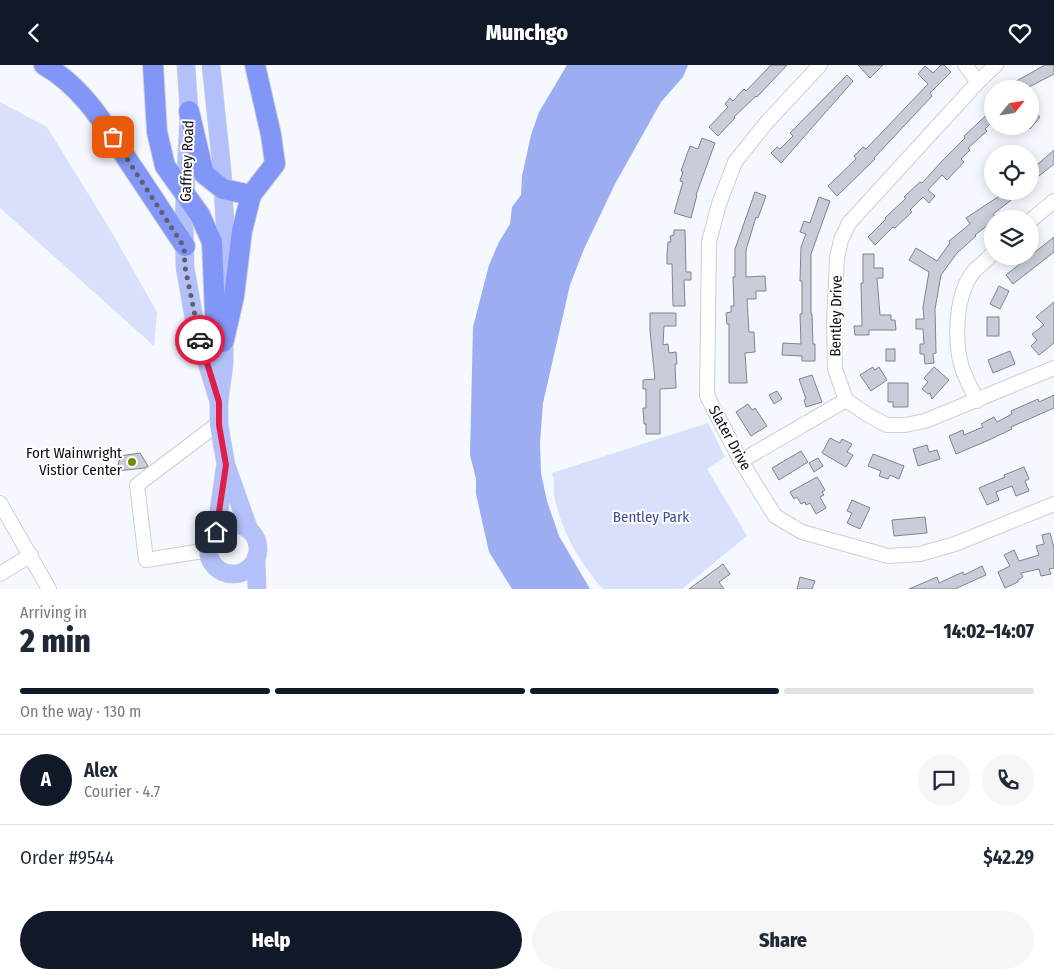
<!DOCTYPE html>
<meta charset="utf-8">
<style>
body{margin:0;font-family:"Fira Sans Condensed",sans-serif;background:#f6f6f7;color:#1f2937;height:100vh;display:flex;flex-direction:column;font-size:19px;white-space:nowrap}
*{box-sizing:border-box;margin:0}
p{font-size:16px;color:#747a83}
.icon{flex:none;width:28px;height:28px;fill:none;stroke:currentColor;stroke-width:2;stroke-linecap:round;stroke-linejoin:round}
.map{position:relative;height:524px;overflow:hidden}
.side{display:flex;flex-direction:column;background:#fff;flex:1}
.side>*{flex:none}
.needle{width:32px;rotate:60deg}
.buttons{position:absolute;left:984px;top:15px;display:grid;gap:10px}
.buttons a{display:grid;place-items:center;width:55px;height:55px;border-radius:50%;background:#fff;box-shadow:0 2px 12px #0003;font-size:25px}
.pin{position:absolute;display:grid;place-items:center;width:42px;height:42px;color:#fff;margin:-21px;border-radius:10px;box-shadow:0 2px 8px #0006}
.courier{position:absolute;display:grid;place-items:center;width:50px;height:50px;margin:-25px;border:4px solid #e11d48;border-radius:50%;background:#fff;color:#222;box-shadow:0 1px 6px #0007}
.overview em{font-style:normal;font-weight:800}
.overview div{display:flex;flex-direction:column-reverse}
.overview{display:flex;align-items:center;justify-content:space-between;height:85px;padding:0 20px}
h1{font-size:32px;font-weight:800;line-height:38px}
.bar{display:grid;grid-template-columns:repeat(4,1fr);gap:8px 5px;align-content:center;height:60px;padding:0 20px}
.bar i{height:6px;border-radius:4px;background:#e0e1e3}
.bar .current{background:#111827}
.bar p{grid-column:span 4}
.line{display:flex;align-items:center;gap:12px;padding:0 20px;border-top:1px solid #e0e1e3}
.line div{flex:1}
.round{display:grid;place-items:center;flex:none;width:52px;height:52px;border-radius:26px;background:#f6f6f7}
.primary-button{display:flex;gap:10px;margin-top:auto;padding:10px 20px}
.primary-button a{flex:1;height:58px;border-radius:30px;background:#111827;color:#fff;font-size:20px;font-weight:800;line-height:58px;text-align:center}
.primary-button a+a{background:#f6f6f7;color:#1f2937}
header{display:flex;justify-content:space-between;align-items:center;height:65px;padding:0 20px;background:#111827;color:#fff;font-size:22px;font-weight:800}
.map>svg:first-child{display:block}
.green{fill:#d8e0fb}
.water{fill:#9cadf1}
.building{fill:#c9cdd9;stroke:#80848e}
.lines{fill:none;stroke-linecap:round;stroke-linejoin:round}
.minor-casing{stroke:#cbcfda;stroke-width:16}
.major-casing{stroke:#d3d4d4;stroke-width:19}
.highway-casing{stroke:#d3d4d4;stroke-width:22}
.minor{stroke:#fff;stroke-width:14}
.major{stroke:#b3c0fa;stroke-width:18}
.highway{stroke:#8196f7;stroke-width:20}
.done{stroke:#5e6065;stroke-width:5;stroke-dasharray:0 9}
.route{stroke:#e11d48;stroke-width:6}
.poi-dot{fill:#708c07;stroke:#fff;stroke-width:2}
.labels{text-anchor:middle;stroke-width:4;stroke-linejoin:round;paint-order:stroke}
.street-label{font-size:15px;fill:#0d0e12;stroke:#fff}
.poi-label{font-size:15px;fill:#0d0e12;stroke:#fff;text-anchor:end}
.park-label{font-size:15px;fill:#3d4b9a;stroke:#fff}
</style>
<header><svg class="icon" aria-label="back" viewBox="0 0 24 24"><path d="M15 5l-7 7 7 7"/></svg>Munchgo<svg class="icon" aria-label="heart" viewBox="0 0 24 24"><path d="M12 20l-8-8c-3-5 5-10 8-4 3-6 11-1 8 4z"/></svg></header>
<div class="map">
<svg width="1054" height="524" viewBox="0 0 1054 524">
<rect width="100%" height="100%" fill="#f5f8ff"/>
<g class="green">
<path d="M0,37l47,25 64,104 46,81 -3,34 -154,-138z"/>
<path d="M708,358l17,34 -18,12 40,67 -65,53h-79c-23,-26 -40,-55 -48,-89 -3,-11 1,-15 -3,-27z"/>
</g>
<path class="water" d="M567,0h121l-5,12 -22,25 -46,82 -31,65 -14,36 -27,118 -3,40 1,30 6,28 12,35 31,53h-78l-23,-37 -13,-58v-15l-6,-24 3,-128 16,-62 10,-23 11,-18 2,-17 9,-12 1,-19 9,-41 8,-23z"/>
<g class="building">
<path d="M771,0h16l-30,32 -1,-1 -22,21 1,1 -17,18 -9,-9 19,-20 -3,-3 5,-6 3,3 11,-12 2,2z"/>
<path d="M858,0h25l-13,13z"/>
<path d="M941,0h3l7,7 -21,21 2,3 -58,62 1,1 -38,37 -9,-10 28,-27 -2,-3 9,-9 3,2 62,-65 -10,-10 7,-8 8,7z"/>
<path d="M1045,0h9v9l-29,15h-23z"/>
<path d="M847,10l6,6 -72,82 -10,-10 6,-6 3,2 13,-13 -3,-3z"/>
<path d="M1030,44l10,8 -10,12z"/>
<path d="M992,45v12l-7,7 2,2 -19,17 2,2 -9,9 3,3 -17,18 -5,-5 -14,15 7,6 -6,7 -6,-6 -13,13 2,2 -17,16 -2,-1 -18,18 -7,-8 18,-18 -1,-1 21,-20 -2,-1 16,-15 2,1 22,-24 21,-21 -1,-2z"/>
<path d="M702,73l13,5 -19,52h1l-6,23 -17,-5 9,-31 -3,-1 3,-9 -2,-1 5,-14 4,-11 8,3z"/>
<path d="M1054,85v14l-24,19v-12z"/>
<path d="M1007,126h16l-30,23 4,5h-5v3l-17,13 1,1 -19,17 -16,22 -6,34 1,44 -3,1 1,9 -9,1 -1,-10h-4v-10h4l-1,-15h-7v-10h8l-1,-12 6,-35 -20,-12 7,-12 21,13 13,-18 -1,-2 21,-17 -4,-6z"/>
<path d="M755,127l11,4 -8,22 -2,-1 -10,33v27l19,-1 1,15h-10v8h-9l2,33h5l1,20 -10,1 2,30h-18v-59h-2l-1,-11 5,-1v-6h3l-1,-29h2v-28z"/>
<path d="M819,132l11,4 -19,53v60h1l1,30h2v17h-13v-5l-20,-1 1,-12 18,1 -1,-30h2v-33h-2l1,-34 5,-13 -6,-2 4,-11 6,2z"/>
<path d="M674,165h11l1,42h5v8h-7l1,26h-12l-1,-42h-5v-9l1,-13h3l-1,-6 4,-1z"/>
<path d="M1054,172v15l-41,32 -7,-9z"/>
<path d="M863,189h11v14h9v10h-6l3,37h11v5h4l1,10h-27v5h-14l-1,-9h8l-1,-43h2z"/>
<path d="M999,221l10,5 -9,18 -10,-5z"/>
<path d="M1054,237v41l-15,12 -8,-9 6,-6 -5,-6 12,-9 -8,-8z"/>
<path d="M650,248h26v13h-12l-1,19 5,-1 1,9 7,-1 1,12h-2l1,24 -16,1v45h-14v-10h-2l-1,-16h3v-19h-3v-9l12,-1 -5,-48z"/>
<rect x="987" y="252" width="12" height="19"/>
<rect x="886" y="284" width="9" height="12"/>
<path d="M1010,286l5,13 -22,9 -5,-13z"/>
<path d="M873,302l2,3 4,-3 8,13 -16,11 -11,-16z"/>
<path d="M934,302l15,13 -17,19 -2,-6 -2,1 -6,-5 6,-7 -4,-4z"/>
<path d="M812,310l10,27 -16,5 -2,-7 2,-1 -7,-20z"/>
<path d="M888,318h20v24h-15v-5h-5z"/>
<path d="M777,326l5,8 -8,5 -5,-9z"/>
<path d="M1054,330v13l-43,19 1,2 -23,11 -33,14 -7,-18 14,-6 1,5 19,-8 -2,-3 13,-7 3,5 15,-8 -1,-3 27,-12 1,3z"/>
<path d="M748,339l4,6 3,-2 12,18 -16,10 -15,-24z"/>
<path d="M830,373l10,5 2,-4 10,5 -5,8 6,3 -7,12 -24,-14z"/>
<path d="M927,380l2,7 8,-2 3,9 -22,7 -5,-17z"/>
<path d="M801,386l7,11 -29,18 -7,-12z"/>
<path d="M140,388l8,13 -3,2 -28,3 3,-15z"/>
<path d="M873,389l31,12 -5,13 -9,-4 -2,4 -9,-3 2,-5 -13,-5z"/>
<path d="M818,393l5,8 -9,6 -5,-9z"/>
<path d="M1024,402l5,12 -4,2 4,10 -13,5 -4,-10 -16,6 3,8 -12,5 -8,-17 26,-11 -1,-2z"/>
<path d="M817,412l8,13 -3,2 2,3 -4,2 6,11 -10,6 -6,-11 -4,2 -1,-3 -4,2 -4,-7 -3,2 -4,-7z"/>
<path d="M852,435l18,8 -10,21 -13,-6 5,-10 -5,-2z"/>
<path d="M925,452l2,16 -33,3 -2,-16z"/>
<path d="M1050,468l4,15v20l-5,1 2,5 -10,2 -2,-7 -18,4 2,4 -5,3v2l-13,6 -7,-16 12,-6 -6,-11 10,-5 5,11 20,-6 -3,-9 8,-2 -2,-9z"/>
<path d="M723,499l7,10 -11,8 5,7h-35z"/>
<path d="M982,501l4,9 -31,14h-46l28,-12 2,6 24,-11 1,3z"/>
<path d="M800,512l15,4 -3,8h-15z"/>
</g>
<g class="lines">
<g class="minor-casing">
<g id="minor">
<path d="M820,0l-53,57 -32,40 -16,42 -10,38 -2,154 34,65 34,55 27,16 86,24 32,-2 35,-10 99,-40"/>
<path d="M965,0l13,17"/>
<path d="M996,0l-18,17 -129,141 -8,17 -4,18 -3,66 1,45 11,31 22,15 19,10h18l20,-4 129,-53"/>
<path d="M1030,156l24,-20"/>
<path d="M977,336c-5,-11 -11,-22 -15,-33 -8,-27 -7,-76 13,-98 5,-5 12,-10 17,-16"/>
<path d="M741,396l105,-61"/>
<path d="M0,438l49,86"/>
<path d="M209,485l-63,10 -9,-75 82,-62"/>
<path d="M0,509l31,-19"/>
</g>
</g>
<g class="major-casing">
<g id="major">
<path d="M186,0l3,46 -5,110 1,46 10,57 23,75"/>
<path d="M211,0l11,105 3,54 -1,140 -5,38v23l7,40 23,65"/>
<circle cx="233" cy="484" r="25"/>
<path d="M216,467l9,-64"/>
<path d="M256,493l1,31"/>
</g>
</g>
<g class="highway-casing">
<g id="highway">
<path d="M44,0c39,22 61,60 85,97 19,28 37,56 56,84"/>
<path d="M153,0l4,67 8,34 35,49 12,27 3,72 8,28"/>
<path d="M189,46l15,63 19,15 28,6"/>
<path d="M224,275l10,-44 8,-65 9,-36 24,-31 -4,-29 -16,-70"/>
</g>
</g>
<use href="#minor" class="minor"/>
<use href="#major" class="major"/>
<use href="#highway" class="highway"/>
</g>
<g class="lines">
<path class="done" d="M113,72l71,110 1,20 15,73"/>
<path class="route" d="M200,275l19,62v23l7,40 -10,67"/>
</g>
<circle class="poi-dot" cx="132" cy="397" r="5"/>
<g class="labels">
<g class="street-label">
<text transform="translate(187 96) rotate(-88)" y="5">Gaffney Road</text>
<text transform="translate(836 251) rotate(-89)" y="5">Bentley Drive</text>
<text transform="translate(730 373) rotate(61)" y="5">Slater Drive</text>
</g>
<g class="poi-label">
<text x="122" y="393">Fort Wainwright<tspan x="122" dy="17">Vistior Center</tspan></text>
</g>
<g class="park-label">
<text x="651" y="457">Bentley Park</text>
</g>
</g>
</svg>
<div class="buttons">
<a><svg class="needle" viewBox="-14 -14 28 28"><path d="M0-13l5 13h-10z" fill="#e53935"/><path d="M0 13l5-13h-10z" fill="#747a83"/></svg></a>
<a><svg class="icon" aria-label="locate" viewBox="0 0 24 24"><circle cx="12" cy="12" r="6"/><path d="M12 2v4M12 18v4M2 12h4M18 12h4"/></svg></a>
<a><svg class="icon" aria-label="layers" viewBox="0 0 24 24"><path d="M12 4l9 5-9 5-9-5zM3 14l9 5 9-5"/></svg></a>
</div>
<div class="pin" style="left:113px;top:72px;background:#ea580c"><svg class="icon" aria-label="bag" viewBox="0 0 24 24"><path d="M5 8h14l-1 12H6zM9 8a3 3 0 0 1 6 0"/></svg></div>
<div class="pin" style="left:216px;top:467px;background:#1f2937"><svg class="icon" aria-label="home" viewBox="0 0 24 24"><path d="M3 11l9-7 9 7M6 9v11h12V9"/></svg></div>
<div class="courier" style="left:200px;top:275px"><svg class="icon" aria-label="car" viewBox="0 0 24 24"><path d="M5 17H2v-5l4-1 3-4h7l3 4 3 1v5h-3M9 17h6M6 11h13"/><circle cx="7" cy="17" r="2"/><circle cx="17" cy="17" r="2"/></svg></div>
</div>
<section class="side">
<div class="overview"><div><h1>2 min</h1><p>Arriving in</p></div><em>14:02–14:07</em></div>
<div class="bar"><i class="current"></i><i class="current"></i><i class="current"></i><i></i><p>On the way · 130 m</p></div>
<div class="line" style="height:90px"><b class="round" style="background:#111827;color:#fff">A</b><div><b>Alex</b><p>Courier · 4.7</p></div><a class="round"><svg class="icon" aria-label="chat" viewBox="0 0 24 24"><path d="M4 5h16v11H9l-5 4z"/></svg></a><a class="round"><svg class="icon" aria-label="phone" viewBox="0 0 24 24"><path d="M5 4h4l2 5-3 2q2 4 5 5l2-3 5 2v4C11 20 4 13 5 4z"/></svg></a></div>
<div class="line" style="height:65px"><div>Order #9544</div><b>$42.29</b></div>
<div class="primary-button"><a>Help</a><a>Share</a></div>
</section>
